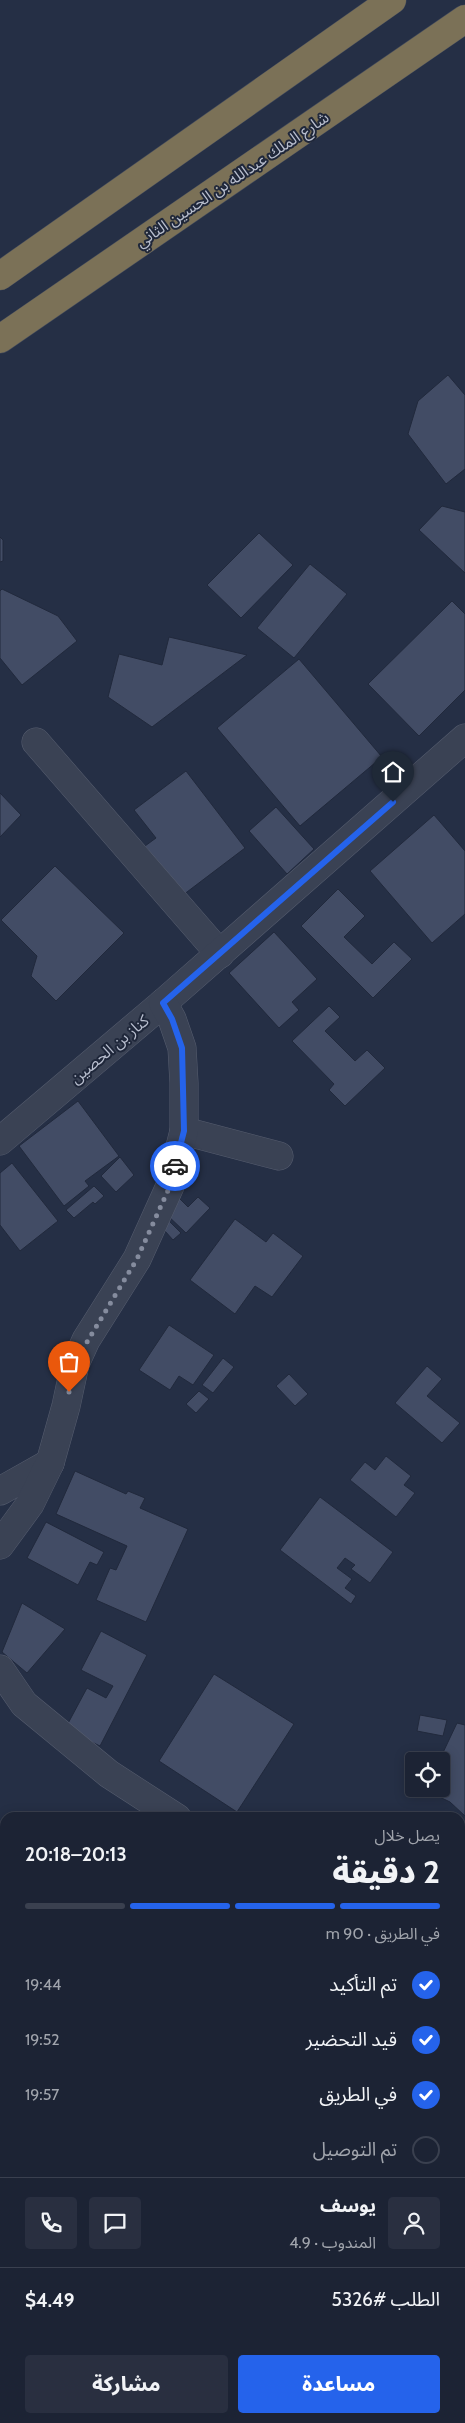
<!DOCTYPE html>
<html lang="ar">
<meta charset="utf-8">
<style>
body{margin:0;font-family:Cabin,"Noto Sans Arabic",sans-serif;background:#292f40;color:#f1f3f6;direction:rtl;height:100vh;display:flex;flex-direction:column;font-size:19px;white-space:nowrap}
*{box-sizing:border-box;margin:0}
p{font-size:16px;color:#a0a4ac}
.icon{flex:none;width:28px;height:28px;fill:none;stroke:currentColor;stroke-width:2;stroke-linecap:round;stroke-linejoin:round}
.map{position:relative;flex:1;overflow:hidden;direction:ltr}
.panel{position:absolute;left:0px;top:1812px;width:465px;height:611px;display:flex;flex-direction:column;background:#1c2334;border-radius:15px 15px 0 0;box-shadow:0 2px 12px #0003,0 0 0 1px #3a404f;direction:rtl}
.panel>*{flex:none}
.controls{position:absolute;left:405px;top:1752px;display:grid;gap:10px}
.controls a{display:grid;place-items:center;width:45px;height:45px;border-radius:5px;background:#1c2334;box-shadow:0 2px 12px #0003,0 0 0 1px #3a404f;font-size:25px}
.pin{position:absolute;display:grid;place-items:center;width:42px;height:42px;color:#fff;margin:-51px -21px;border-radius:50% 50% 50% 0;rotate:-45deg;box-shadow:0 0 5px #0007}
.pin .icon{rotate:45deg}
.courier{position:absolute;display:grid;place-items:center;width:50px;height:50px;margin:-25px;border:4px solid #2563eb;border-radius:50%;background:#fff;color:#222;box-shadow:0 1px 6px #0007}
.overview em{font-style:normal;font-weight:800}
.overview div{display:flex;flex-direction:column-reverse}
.overview{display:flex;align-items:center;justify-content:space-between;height:85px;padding:0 25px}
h1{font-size:32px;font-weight:800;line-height:38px}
.bar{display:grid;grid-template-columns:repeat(4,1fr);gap:8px 5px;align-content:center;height:60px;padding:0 25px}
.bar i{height:6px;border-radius:4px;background:#3a404f}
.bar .active{background:#2563eb}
.bar p{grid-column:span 4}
.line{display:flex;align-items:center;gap:12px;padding:0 25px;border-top:1px solid #3a404f}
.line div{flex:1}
.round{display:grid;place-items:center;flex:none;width:52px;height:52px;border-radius:5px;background:#292f40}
ol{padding:0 25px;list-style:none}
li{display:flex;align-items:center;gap:15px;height:55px}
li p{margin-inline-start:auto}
li .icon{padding:5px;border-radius:50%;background:#2563eb;color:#fff;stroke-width:4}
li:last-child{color:#a0a4ac}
li i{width:28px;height:28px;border:2px solid #3a404f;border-radius:50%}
.primary-button{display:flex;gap:10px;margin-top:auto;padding:10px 25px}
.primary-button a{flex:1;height:58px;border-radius:5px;background:#2563eb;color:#fff;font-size:20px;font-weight:800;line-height:58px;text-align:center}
.primary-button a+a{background:#292f40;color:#f1f3f6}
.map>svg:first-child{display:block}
.building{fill:#424c65;stroke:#21293c}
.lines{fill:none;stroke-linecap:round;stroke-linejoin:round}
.minor-casing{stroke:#565d6f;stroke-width:29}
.highway-casing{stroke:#424a5c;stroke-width:29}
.minor{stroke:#3a4254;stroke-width:28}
.highway{stroke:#7b7157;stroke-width:28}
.done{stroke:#858c9e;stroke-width:5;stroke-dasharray:0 9}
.route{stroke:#2563eb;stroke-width:6}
.labels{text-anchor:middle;stroke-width:4;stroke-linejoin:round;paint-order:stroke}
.street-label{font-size:16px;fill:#b8bece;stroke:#1f273a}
</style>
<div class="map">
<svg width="465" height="2423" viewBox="0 0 465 2423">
<rect width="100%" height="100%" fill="#252f45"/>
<g class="building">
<path d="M448,375l17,20v74l-19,15 -38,-50 10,-33z"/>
<path d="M442,506l23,6v61l-46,-43z"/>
<path d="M259,533l34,32 -52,53 -34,-33z"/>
<path d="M0,537l3,3v21l-3,1z"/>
<path d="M310,564l37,30 -53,64 -37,-30z"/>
<path d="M2,589l56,27 19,25 -55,44 -22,-27v-67z"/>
<path d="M452,601l13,13v76l-46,46 -51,-52z"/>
<path d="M169,637l78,18 -95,72 -44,-30 11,-43 43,11z"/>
<path d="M299,659l83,98 -82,69 -83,-98z"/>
<path d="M186,771l59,77 -62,47 -38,-49 11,-8 -22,-28z"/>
<path d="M0,793l21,22 -21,22z"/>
<path d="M276,807l38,42 -27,25 -38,-43z"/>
<path d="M434,815l31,36v63l-33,29 -62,-72z"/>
<path d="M55,866l69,67 -68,68 -25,-25 6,-20 -36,-36z"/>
<path d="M338,889l27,27 -21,21 28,27 22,-22 18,17 -39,39 -72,-72z"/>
<path d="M274,932l43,47 -25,23 7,8 -20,18 -50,-55z"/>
<path d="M329,1006l11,11 -15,14 30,30 12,-11 18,18 -40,38 -16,-16 5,-6 -42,-43z"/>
<path d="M78,1101l41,55 -34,25 4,5 -25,20 -45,-60z"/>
<path d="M120,1157l14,18 -18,17 -15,-16z"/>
<path d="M12,1163l46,58 -38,30 -20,-26v-52z"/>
<path d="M94,1186l10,10 -9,8 -2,-2 -19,16 -8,-8z"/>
<path d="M178,1197l10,10 10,-10 12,11 -24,25 -22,-21z"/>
<path d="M164,1216l17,17 -8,7 -16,-18z"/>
<path d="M235,1219l31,23 7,-9 30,23 -31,41 -17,-11 -20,28 -45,-34z"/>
<path d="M169,1325l45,30 -21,30 -14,-9 -9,14 -31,-20z"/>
<path d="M223,1358l11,9 -21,26 -11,-8z"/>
<path d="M427,1366l15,13 -15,17 33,27 -18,20 -47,-40z"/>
<path d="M289,1374l19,20 -13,12 -19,-20z"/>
<path d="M199,1391l10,8 -13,14 -10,-9z"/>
<path d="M386,1456l25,20 -7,9 11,8 -19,24 -46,-37 15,-18 10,8z"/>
<path d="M75,1471l51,23 2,-3 17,7 -5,10 48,21 -42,93 -50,-22 14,-32 6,2 11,-24 -71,-32z"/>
<path d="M320,1497l73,55 -23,31 -19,-14 4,-4 -10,-7 -8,10 15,11 -7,9 11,8 -5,8 -71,-54z"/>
<path d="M46,1522l58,30 -7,13 -7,-3 -12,23 -51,-27z"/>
<path d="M22,1603l43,26 -38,44 -25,-21z"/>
<path d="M101,1631l46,24 -47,91 -35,-17 22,-41 19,10 7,-12 -32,-16z"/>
<path d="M214,1674l80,50 -57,88 -78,-51z"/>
<path d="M420,1715l27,5 -4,16 -26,-5z"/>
<path d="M457,1723l8,2v91l-15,-14 -25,-12 16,-1v-28h-2z"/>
<path d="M465,2019v15l-5,-2z"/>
<path d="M465,2329v94h-8l-2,-4h5v-88z"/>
<path d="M358,2419h53l3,4h-62z"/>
<path d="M428,2419l-3,2 2,2h-10l-3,-3z"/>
</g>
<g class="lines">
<g class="minor-casing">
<g id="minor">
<path d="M36,742l184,212"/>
<path d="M184,1131l95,25"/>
<path d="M0,1141l163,-138 302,-265"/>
<path d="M0,1491l50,-28"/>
<path d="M0,1545l30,-41 20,-41 16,-57 9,-42 11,-24 51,-81 33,-73 14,-55v-48l-2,-35 -10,-29 -9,-16"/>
<path d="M0,1669l24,35 85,70 68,44"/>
<path d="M460,1965l5,-4"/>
<path d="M0,2254l5,-2"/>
<path d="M460,2278l5,-3"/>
<path d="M214,2423l6,-4"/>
</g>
</g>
<g class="highway-casing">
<g id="highway">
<path d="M0,276l392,-276"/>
<path d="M0,339l465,-320"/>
</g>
</g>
<use href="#minor" class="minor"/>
<use href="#highway" class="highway"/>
</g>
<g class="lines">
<path class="done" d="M69,1392l6,-28 6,-12 56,-93 33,-73 5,-20"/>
<path class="route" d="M175,1166l9,-35 -2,-83 -10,-29 -9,-16 230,-201"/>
</g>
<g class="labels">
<g class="street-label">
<text transform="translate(232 179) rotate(-34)" y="6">شارع الملك عبدالله بن الحسين الثاني</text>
<text transform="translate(109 1049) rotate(-40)" y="6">كناز بن الحصين</text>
</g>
</g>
</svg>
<div class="controls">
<a><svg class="icon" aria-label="locate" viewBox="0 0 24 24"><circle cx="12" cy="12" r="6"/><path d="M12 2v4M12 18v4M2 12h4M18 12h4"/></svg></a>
</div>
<div class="pin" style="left:69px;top:1392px;background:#ea580c"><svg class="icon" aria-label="bag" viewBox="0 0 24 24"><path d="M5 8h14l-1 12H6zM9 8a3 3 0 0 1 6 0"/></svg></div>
<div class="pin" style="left:393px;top:802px;background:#1f2937"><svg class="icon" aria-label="home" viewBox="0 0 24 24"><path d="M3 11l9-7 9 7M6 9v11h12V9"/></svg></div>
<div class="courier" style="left:175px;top:1166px"><svg class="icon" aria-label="car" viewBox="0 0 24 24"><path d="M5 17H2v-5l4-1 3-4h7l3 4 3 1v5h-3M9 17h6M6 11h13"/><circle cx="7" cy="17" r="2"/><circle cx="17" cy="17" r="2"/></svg></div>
<section class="panel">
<div class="overview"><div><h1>2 دقيقة</h1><p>يصل خلال</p></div><em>20:13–20:18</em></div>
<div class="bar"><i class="active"></i><i class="active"></i><i class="active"></i><i></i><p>في الطريق · 90 m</p></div>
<ol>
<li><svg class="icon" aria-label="check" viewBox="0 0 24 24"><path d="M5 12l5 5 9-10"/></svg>تم التأكيد<p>19:44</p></li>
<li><svg class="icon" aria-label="check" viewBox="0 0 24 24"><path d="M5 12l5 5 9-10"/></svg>قيد التحضير<p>19:52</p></li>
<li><svg class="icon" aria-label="check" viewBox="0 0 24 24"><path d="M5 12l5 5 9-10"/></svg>في الطريق<p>19:57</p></li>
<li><i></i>تم التوصيل</li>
</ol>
<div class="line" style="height:90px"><a class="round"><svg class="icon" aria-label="person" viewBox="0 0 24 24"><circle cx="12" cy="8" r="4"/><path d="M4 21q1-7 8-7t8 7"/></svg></a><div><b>يوسف</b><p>المندوب · 4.9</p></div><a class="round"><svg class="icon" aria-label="chat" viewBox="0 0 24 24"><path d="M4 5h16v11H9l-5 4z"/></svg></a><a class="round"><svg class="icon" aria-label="phone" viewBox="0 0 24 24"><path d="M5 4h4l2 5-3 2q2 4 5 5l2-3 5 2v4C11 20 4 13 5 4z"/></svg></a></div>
<div class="line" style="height:65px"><div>الطلب #5326</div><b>$4.49</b></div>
<div class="primary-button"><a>مساعدة</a><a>مشاركة</a></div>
</section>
</div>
